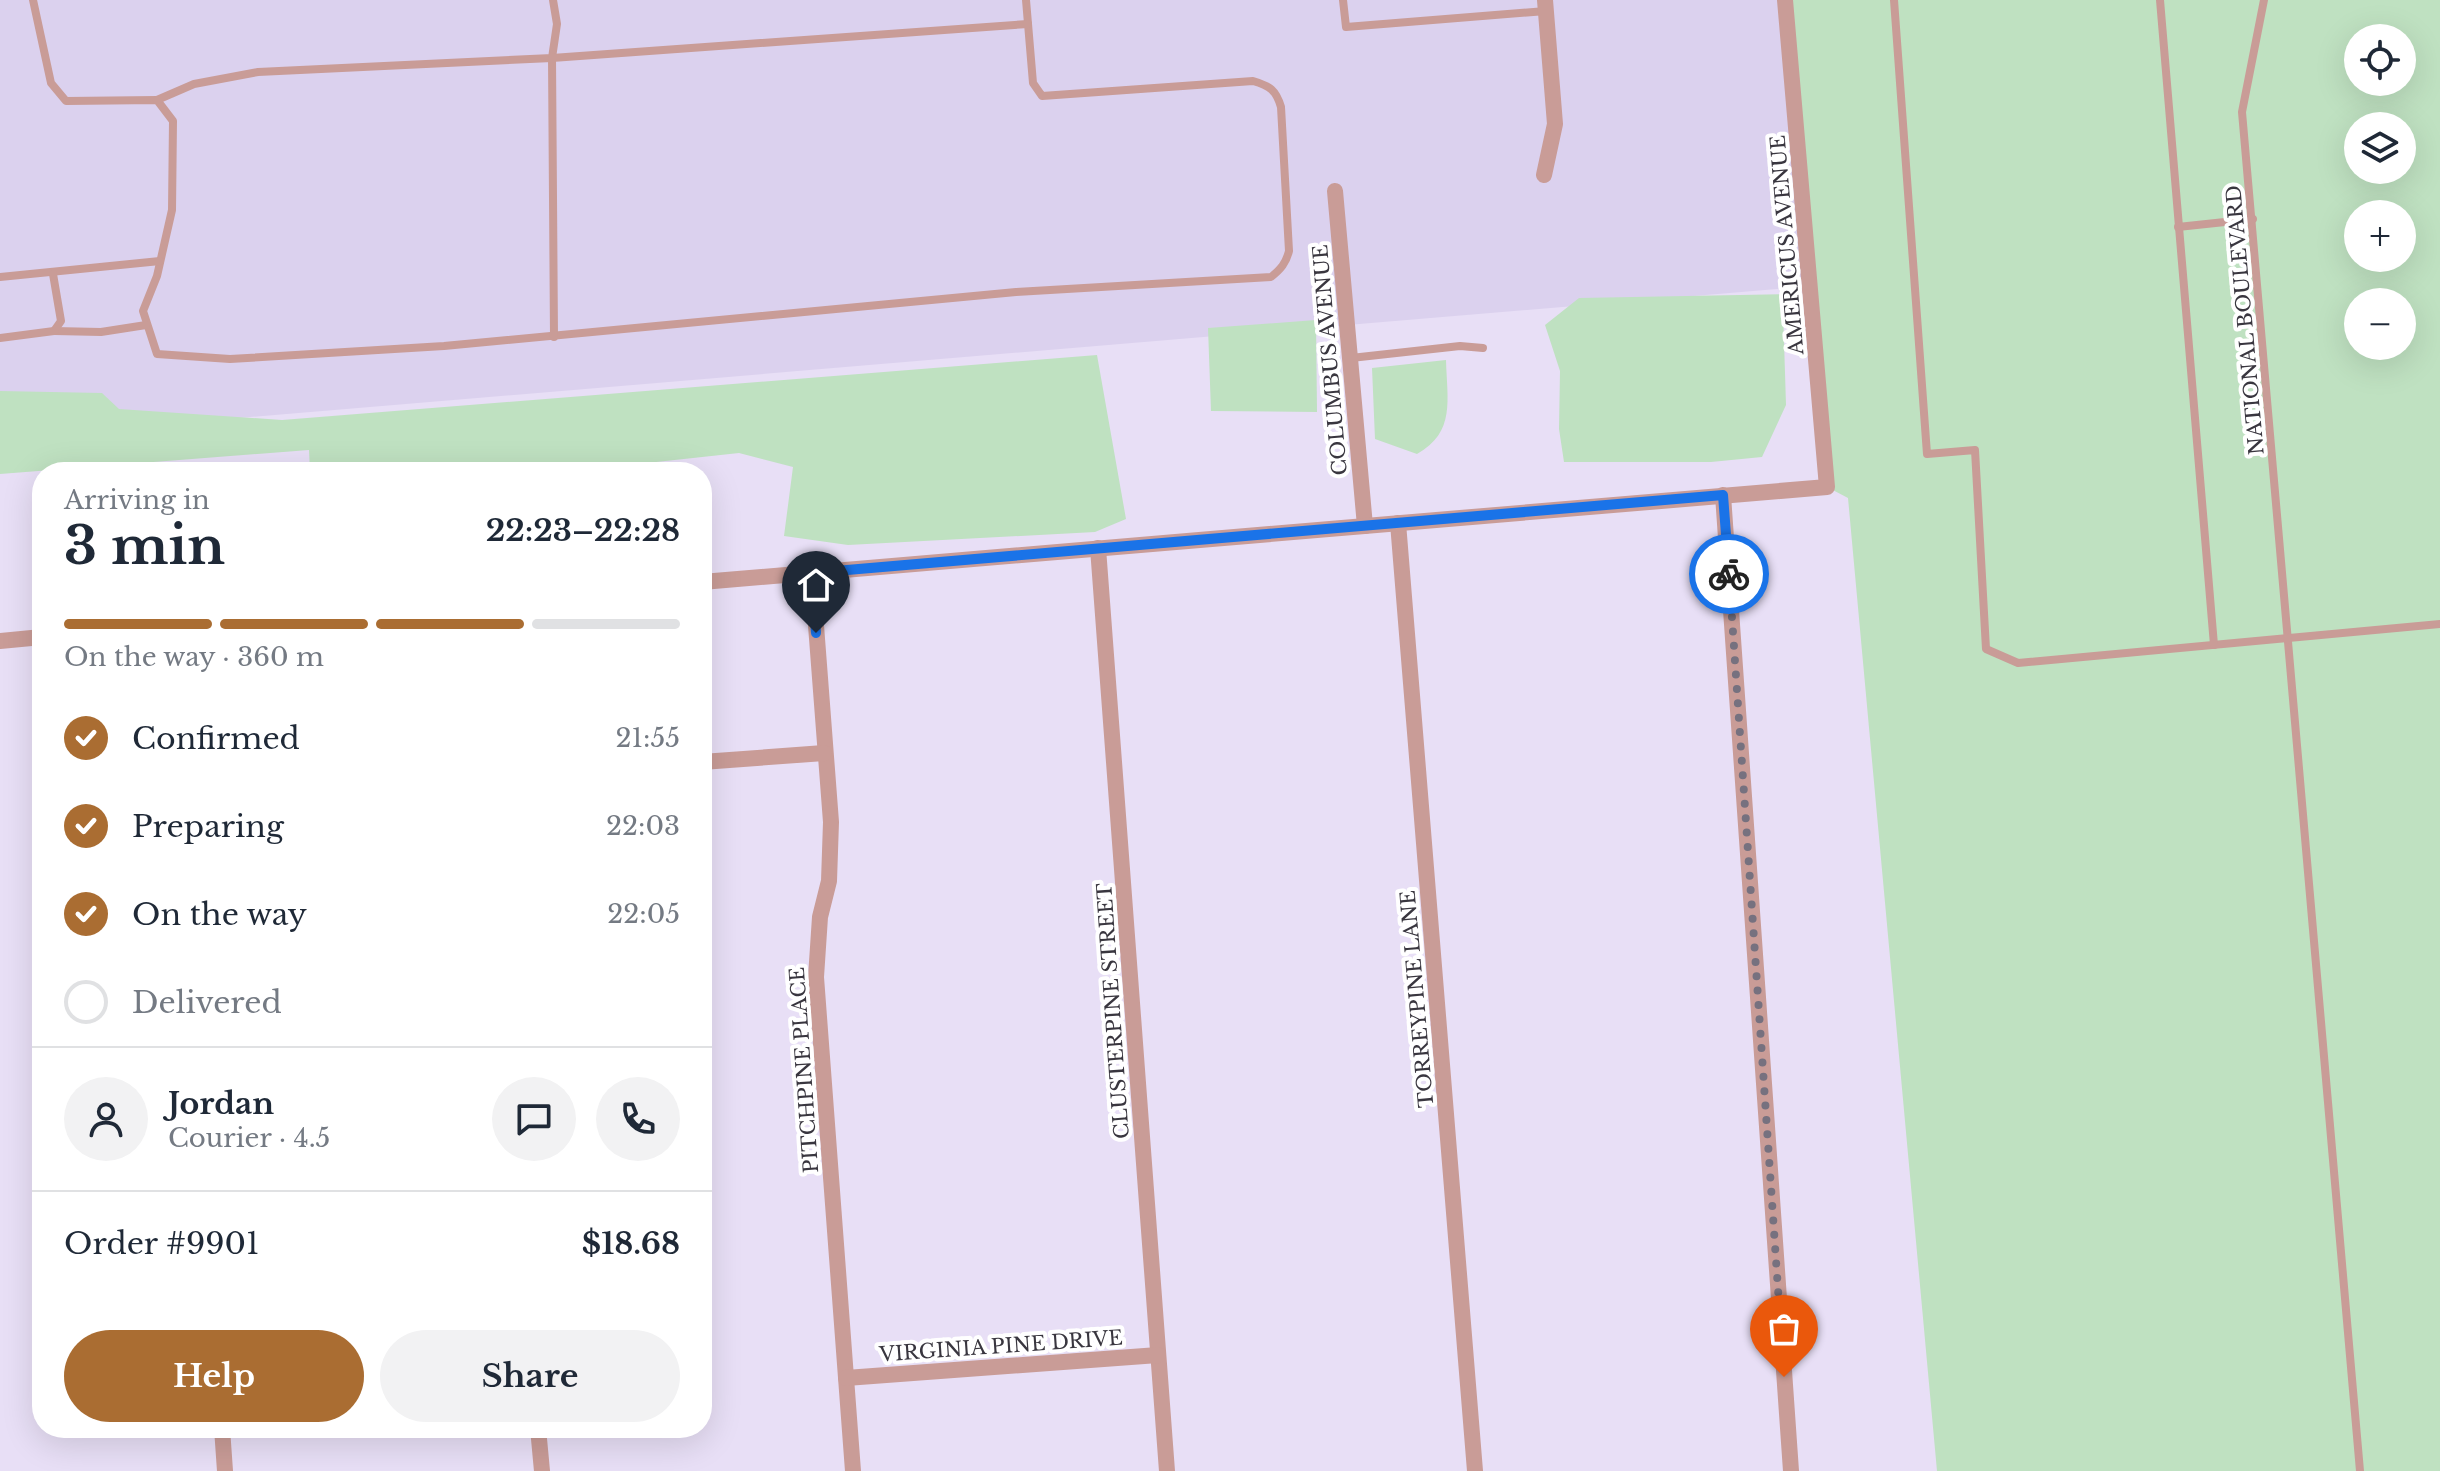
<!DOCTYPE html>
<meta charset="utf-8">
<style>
body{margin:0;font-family:"Libre Baskerville",serif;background:#f2f2f3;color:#1f2937;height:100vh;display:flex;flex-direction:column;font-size:30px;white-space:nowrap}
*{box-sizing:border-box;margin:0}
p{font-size:26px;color:#747a83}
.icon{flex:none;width:44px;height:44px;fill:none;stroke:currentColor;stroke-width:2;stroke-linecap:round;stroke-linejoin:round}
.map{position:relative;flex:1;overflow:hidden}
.panel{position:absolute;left:32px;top:462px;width:680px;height:976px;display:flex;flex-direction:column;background:#fff;border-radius:32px;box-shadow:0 8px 32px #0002}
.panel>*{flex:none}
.buttons{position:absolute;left:2344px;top:24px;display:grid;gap:16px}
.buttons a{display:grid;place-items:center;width:72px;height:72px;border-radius:50%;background:#fff;box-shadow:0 8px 32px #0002;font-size:40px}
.pin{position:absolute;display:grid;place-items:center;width:68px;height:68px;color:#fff;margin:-82px -34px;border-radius:50% 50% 50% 0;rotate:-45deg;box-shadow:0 0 8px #0007}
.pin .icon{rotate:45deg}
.courier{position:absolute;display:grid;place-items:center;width:80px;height:80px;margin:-40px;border:6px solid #1a73e8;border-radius:50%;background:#fff;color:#222;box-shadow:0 2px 10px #0007}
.head em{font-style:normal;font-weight:700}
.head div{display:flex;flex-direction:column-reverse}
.head{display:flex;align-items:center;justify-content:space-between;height:136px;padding:0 32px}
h1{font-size:52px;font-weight:700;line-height:60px}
.bar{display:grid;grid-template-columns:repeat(4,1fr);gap:12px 8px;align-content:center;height:96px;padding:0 32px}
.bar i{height:10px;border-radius:6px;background:#e0e1e3}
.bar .active{background:#aa6d32}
.bar p{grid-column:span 4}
.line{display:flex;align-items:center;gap:20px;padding:0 32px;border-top:2px solid #e0e1e3}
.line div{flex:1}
.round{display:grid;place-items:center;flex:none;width:84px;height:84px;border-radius:42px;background:#f2f2f3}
ol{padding:0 32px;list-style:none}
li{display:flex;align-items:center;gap:24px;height:88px}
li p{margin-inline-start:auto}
li .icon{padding:8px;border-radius:50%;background:#aa6d32;color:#fff;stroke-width:4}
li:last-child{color:#747a83}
li i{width:44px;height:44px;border:4px solid #e0e1e3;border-radius:50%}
.primary-button{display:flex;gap:16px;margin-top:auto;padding:16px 32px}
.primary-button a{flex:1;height:92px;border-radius:48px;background:#aa6d32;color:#fff;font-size:32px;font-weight:700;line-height:92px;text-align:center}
.primary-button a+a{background:#f2f2f3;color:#1f2937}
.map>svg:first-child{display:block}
.built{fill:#dbd1ee}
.green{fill:#bfe1c1;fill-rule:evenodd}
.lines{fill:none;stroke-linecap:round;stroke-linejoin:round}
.service{stroke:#c99c97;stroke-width:8}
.minor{stroke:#c99c97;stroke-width:16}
.done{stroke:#76717f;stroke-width:8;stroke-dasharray:0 14.4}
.route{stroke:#1a73e8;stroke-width:10}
.labels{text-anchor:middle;stroke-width:8;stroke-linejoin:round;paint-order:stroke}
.street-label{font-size:20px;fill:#39363f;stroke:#fff}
</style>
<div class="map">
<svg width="2440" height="1471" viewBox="0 0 2440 1471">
<rect width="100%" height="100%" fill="#e8dff6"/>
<path class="built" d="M0,0h1778l34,286 -1812,152z"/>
<g class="green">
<path d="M1785,0h655v1471h-503l-89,-973 -21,-11zM2358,38h44v44h-44zM2358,126h44v44h-44zM2358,214h44v44h-44zM2358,302h44v44h-44z"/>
<path d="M1787,294l-4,15 3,96 -24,52 -51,5h-147l-5,-33 1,-58 -15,-46 34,-27z"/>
<path d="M1316,320l1,92 -106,-1 -3,-83z"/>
<path d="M1097,355l29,164 -31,13 -247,13 -64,-9 9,-69 -54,-14 -92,10h-41v9h-296l-1,-22 -309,24v-83l102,2 17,16 163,11z"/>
<path d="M1446,360c1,40 10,72 -29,94l-42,-15 -3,-71z"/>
</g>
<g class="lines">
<g class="service">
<path d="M33,0l18,83 15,18 91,-1 16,21 -1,89 -15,66 -14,35 14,43 73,5 214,-13 572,-54 255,-15c10,-8 15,-14 18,-26l-8,-144c-5,-17 -11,-21 -28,-26l-211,15 -9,-13 -7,-83"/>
<path d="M1343,0l3,27 200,-16"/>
<path d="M1894,0l33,454 48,-4 11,199 32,14 422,-39"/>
<path d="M2160,0l54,645"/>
<path d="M2264,0l-22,112 118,1359"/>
<path d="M157,100l37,-16 64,-12 294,-14 5,-34 -4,-24"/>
<path d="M2178,227l75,-8"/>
<path d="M0,277l160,-16"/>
<path d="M54,331l47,1 45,-7"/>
<path d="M554,337l-2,-279 476,-34"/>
<path d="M0,338l54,-7 7,-10 -8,-47"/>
<path d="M1351,358l109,-12 23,2"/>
</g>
<g class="minor">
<path d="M1544,175l11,-51 -10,-124"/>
<path d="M1335,191l30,335"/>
<path d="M1723,495l68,976"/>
<path d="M1398,523l77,948"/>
<path d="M1098,548l69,923"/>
<path d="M812,573l19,249 -2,59 -9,36 -4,60 37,494"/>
<path d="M702,582l1125,-95 -42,-487"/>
<path d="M0,641l42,-4"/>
<path d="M702,762l122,-9"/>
<path d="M846,1378l312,-23"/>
<path d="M222,1428l3,43"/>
<path d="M538,1428l4,43"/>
</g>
</g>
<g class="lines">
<path class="done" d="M1729,574l55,803"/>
<path class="route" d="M816,633l-4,-60 911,-78 6,79"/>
</g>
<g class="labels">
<g class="street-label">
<text transform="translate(1787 245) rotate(-95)" y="7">AMERICUS AVENUE</text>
<text transform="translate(2245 320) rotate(-95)" y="7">NATIONAL BOULEVARD</text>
<text transform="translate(1330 360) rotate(-95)" y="7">COLUMBUS AVENUE</text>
<text transform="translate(1417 999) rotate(-95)" y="7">TORREYPINE LANE</text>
<text transform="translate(1113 1011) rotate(-94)" y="7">CLUSTERPINE STREET</text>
<text transform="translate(804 1070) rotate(-94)" y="7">PITCHPINE PLACE</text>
<text transform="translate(1001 1346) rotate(-4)" y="7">VIRGINIA PINE DRIVE</text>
</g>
</g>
</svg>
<div class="buttons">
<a><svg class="icon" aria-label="locate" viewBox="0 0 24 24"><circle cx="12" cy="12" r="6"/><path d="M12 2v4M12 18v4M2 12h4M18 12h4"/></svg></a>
<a><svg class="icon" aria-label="layers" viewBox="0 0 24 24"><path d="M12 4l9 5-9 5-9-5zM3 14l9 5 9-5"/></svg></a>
<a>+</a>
<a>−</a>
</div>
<div class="pin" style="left:1784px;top:1377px;background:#ea580c"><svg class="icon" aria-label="bag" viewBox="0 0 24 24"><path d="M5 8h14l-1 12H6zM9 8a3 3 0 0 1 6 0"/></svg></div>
<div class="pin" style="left:816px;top:633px;background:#1f2937"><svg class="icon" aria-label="home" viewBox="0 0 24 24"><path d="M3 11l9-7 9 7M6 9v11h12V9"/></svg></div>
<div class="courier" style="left:1729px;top:574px"><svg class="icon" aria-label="bike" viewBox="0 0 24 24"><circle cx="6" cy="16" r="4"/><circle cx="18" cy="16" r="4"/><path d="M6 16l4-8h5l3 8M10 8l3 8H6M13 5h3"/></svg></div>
<section class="panel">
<div class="head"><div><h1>3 min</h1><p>Arriving in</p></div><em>22:23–22:28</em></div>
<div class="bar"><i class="active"></i><i class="active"></i><i class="active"></i><i></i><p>On the way · 360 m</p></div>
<ol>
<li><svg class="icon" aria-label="check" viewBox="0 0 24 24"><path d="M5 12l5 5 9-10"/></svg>Confirmed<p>21:55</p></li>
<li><svg class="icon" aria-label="check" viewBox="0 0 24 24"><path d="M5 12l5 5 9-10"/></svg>Preparing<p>22:03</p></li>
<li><svg class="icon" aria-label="check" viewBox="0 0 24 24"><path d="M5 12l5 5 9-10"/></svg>On the way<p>22:05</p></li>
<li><i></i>Delivered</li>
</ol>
<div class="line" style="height:144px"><a class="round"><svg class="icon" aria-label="person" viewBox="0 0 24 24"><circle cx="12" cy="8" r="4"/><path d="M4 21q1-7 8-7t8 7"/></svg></a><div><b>Jordan</b><p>Courier · 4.5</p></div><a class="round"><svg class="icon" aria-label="chat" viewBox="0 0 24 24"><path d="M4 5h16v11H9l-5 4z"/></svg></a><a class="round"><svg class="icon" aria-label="phone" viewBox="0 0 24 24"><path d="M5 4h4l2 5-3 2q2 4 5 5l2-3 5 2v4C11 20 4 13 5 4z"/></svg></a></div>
<div class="line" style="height:104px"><div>Order #9901</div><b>$18.68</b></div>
<div class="primary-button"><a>Help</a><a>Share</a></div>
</section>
</div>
